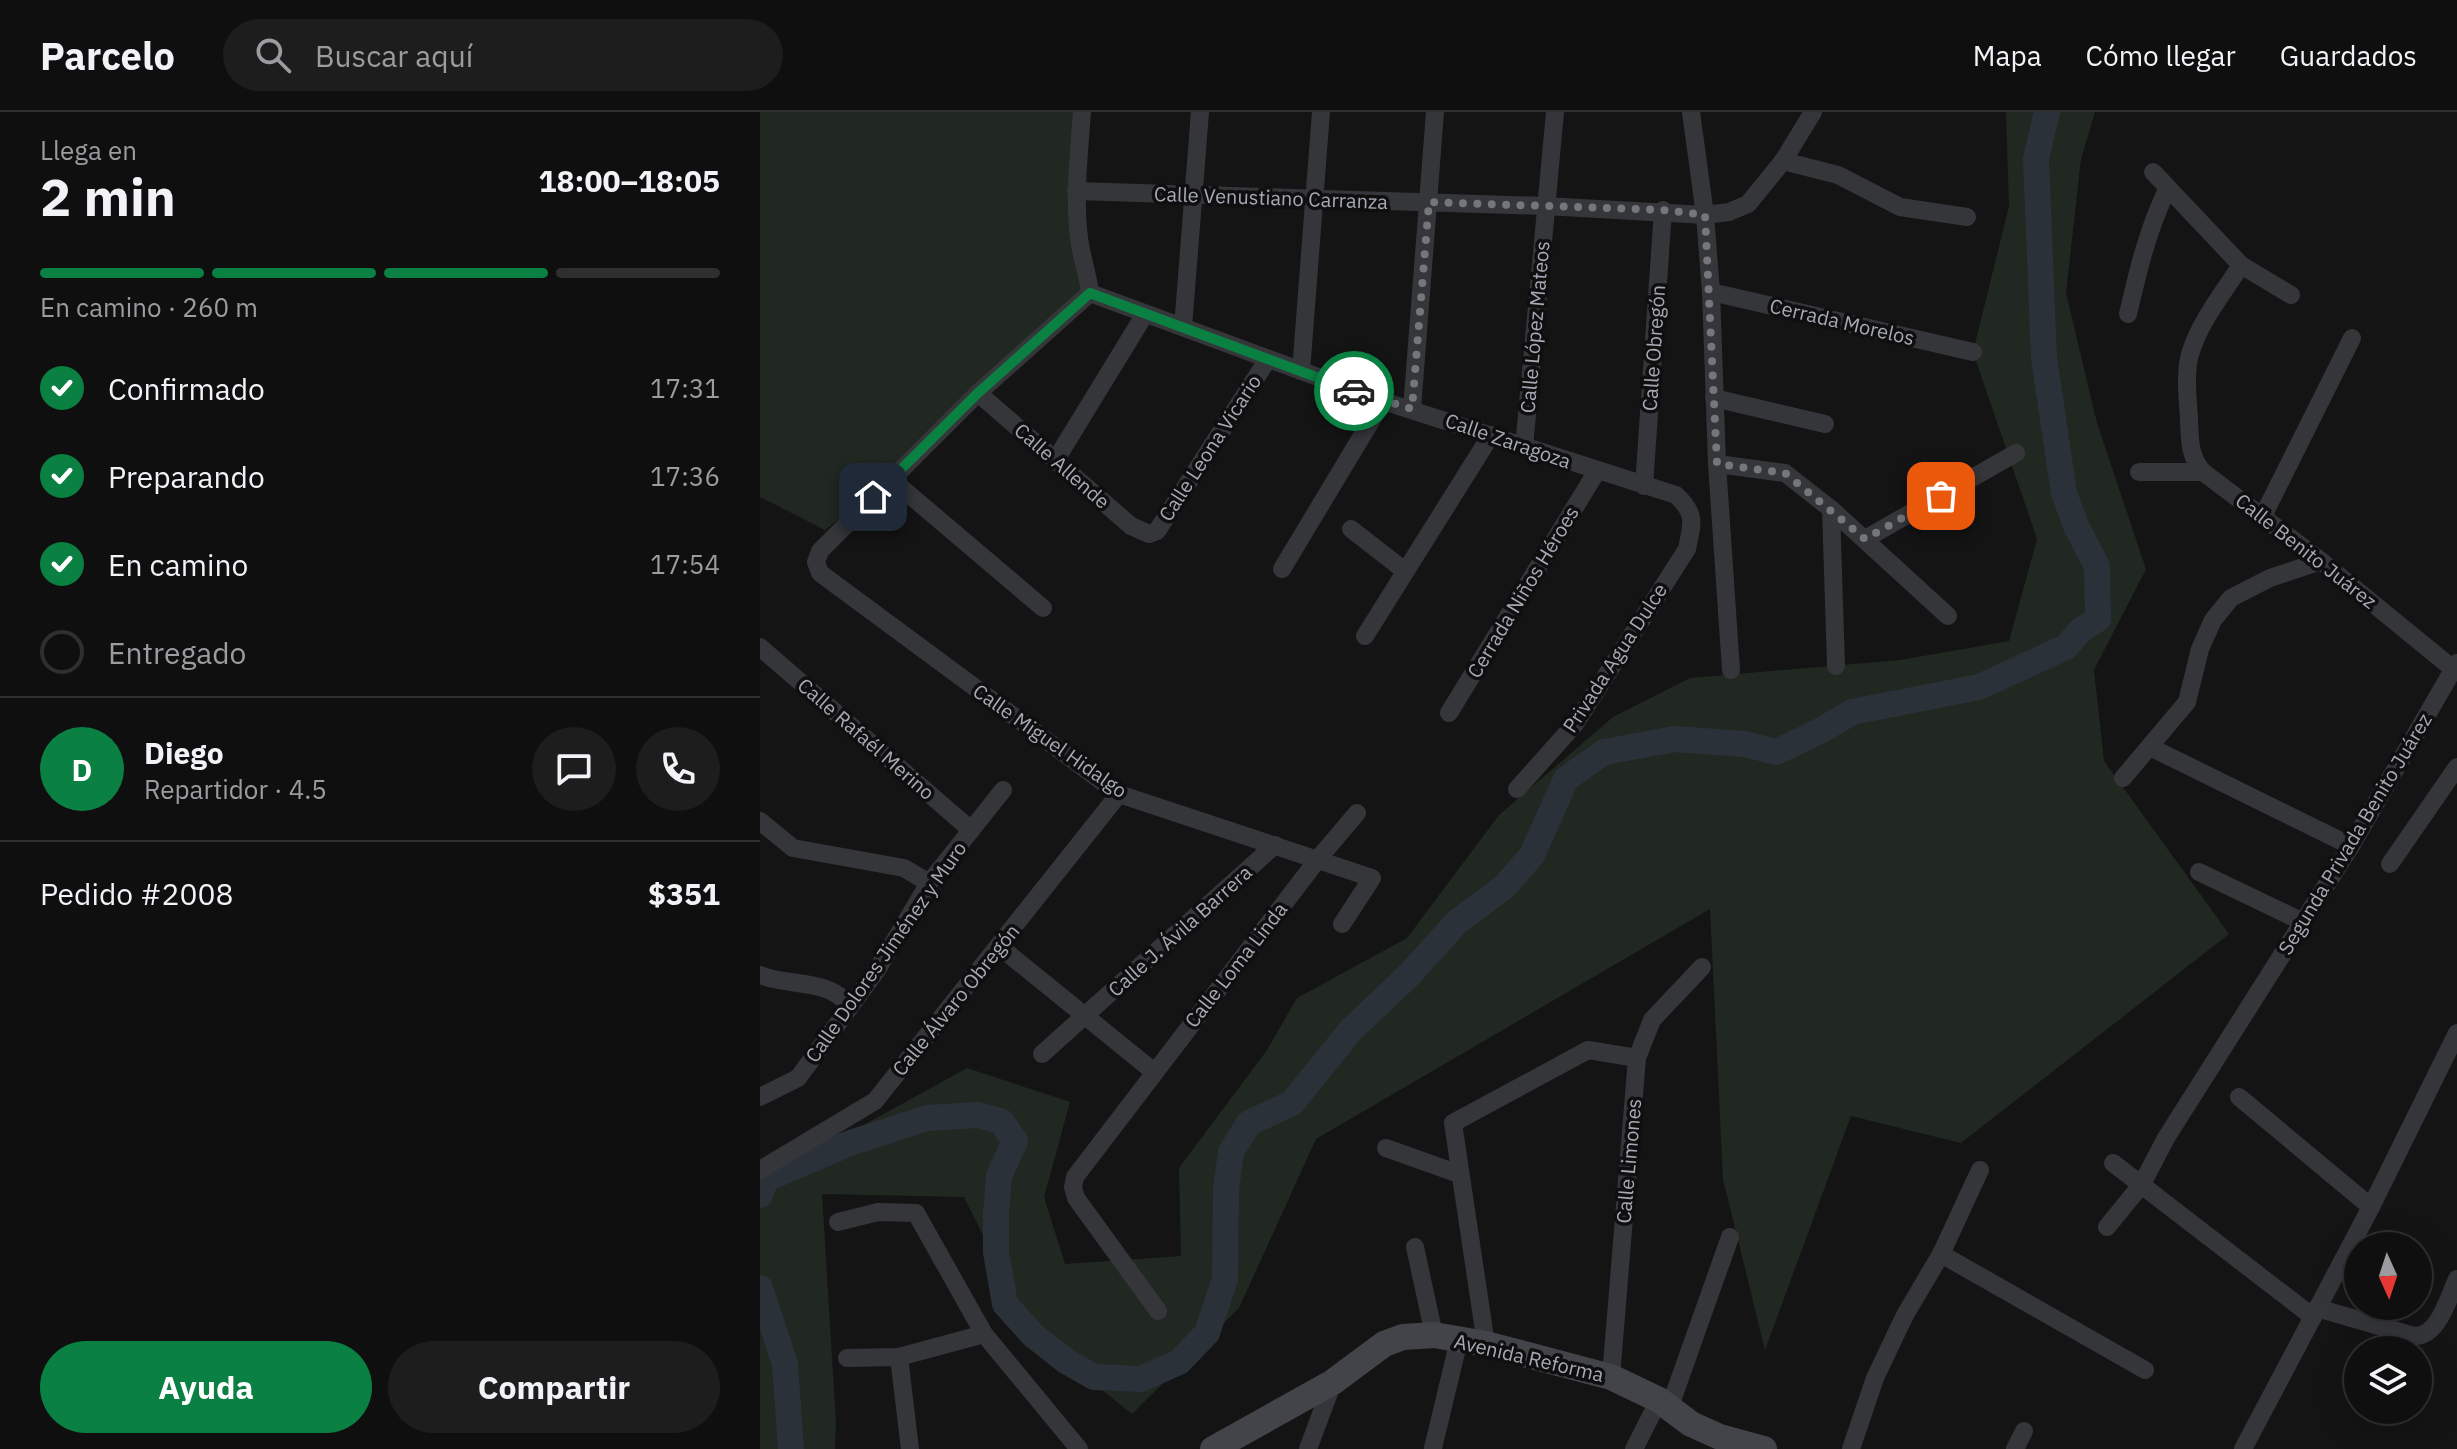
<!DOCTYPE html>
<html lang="es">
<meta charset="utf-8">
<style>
body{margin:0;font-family:"IBM Plex Sans",sans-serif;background:#1d1d1e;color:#f1f3f6;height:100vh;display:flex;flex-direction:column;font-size:30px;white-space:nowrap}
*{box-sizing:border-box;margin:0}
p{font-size:26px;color:#9b9c9f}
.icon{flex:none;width:44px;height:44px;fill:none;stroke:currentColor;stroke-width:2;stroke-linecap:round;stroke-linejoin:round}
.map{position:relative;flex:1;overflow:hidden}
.panel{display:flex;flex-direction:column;background:#0f0f10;width:760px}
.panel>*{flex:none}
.needle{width:52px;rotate:177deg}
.tools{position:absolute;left:1584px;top:1120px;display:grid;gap:16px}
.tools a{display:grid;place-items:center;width:88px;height:88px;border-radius:50%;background:#0f0f10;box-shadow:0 8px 32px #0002,0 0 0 2px #2f2f30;font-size:40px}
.pin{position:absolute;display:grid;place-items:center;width:68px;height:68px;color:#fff;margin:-34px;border-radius:16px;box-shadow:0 4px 12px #0006}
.courier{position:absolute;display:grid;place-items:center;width:80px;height:80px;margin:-40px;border:6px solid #0b8043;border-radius:50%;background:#fff;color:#222;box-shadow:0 2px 10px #0007}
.headline em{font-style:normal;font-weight:800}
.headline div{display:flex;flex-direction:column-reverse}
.headline{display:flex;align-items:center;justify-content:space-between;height:136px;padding:0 40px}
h1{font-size:52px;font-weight:800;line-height:60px}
.bar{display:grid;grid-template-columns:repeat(4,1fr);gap:12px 8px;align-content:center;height:96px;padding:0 40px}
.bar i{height:10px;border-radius:6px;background:#2f2f30}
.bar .on{background:#0b8043}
.bar p{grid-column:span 4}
.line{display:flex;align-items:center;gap:20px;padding:0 40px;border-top:2px solid #2f2f30}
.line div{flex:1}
.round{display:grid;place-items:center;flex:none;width:84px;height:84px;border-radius:42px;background:#1d1d1e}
ol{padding:0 40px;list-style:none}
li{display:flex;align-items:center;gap:24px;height:88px}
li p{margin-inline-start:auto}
li .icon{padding:8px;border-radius:50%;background:#0b8043;color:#fff;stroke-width:4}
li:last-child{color:#9b9c9f}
li i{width:44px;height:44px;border:4px solid #2f2f30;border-radius:50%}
.button{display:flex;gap:16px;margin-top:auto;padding:16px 40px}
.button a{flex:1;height:92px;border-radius:48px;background:#0b8043;color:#fff;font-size:32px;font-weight:800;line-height:92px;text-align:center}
.button a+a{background:#1d1d1e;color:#f1f3f6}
header{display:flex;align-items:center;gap:48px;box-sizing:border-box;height:112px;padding:0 40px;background:#0f0f10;border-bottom:2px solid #2f2f30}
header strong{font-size:38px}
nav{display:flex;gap:44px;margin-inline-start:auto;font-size:28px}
.search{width:560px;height:72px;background:#1d1d1e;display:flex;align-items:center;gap:20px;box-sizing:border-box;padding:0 28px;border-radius:44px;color:#9b9c9f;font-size:30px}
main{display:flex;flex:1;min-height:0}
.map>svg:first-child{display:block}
.green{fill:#202821}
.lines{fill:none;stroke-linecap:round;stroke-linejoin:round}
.river{stroke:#2b3138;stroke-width:26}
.street{stroke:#35363a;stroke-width:18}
.secondary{stroke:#43444a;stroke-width:26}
.done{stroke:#74767c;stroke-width:8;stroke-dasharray:0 14.4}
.route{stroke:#0b8043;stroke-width:10}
.labels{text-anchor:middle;stroke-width:7;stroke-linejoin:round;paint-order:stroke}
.street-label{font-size:20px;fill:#a7aab4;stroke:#0f0f10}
</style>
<header>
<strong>Parcelo</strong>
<div class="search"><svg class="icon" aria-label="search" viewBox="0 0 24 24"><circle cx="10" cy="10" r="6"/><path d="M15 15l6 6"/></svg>Buscar aquí</div>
<nav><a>Mapa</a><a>Cómo llegar</a><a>Guardados</a></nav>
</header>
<main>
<section class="panel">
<div class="headline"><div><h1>2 min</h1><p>Llega en</p></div><em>18:00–18:05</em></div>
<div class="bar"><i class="on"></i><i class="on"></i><i class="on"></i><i></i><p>En camino · 260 m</p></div>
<ol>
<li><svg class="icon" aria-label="check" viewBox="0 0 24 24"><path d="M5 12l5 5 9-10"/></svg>Confirmado<p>17:31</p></li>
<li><svg class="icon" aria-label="check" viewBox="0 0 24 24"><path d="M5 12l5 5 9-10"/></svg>Preparando<p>17:36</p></li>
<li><svg class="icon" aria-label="check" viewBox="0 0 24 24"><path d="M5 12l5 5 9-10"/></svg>En camino<p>17:54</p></li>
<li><i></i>Entregado</li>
</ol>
<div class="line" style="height:144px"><b class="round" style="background:#0b8043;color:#fff">D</b><div><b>Diego</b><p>Repartidor · 4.5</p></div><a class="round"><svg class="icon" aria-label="chat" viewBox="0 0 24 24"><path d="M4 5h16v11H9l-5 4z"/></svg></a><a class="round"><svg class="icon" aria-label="phone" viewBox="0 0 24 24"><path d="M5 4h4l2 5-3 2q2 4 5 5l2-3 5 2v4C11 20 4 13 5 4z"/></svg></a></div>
<div class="line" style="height:104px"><div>Pedido #2008</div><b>$351</b></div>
<div class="button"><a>Ayuda</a><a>Compartir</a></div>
</section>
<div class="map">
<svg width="1697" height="1337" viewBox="0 0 1697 1337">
<rect width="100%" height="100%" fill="#141415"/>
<g class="green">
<path d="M0,0h322l-6,79 14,102 -199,186 -66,51 -65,-33z"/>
<path d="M1246,0h89l-14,47 -15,134 31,130 49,146 -52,101 10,91 125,173 -268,209 -110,-27 -86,234 -42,-171 -13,-270 -394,230 -77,169 -107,106 -99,-79 -69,-138 -142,-3 14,229 -1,26h-75v-260l6,-10 201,-111 103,34 -26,95 21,67 116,-8 -2,-88 88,-118 30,-52 110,-60 92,-123 114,-98 77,-39 210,-18 109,-19 28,-102 -64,-187 36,-146z"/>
</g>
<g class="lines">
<g class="river">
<path d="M0,1083l6,-16 84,-36 77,-25 51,-3 23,6 14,20 -16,35 -3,37v39l9,52 28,31 33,26 28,16 47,2 38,-17 28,-29 18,-54 1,-90 5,-37 18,-29 43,-20 59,-73 58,-55 48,-53 47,-35 28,-32 34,-76 38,-27 71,-13 70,5 31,8 44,-21 32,-19 127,-25 87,-40 14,-16 18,-12 -1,-53 -21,-40 -12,-33 -20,-135 -8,-199 11,-47"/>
<path d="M0,1176l25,76 6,85"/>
</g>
<g class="street">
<path d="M322,0c-3,42 -8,84 -3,126 2,18 9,36 11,55"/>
<path d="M931,0l14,103 6,77 6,172 14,206"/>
<path d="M1023,49l55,14 62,32 67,10"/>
<path d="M1393,60l88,93 50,30"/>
<path d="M316,79l469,15 160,9 24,-3 19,-8 35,-43 30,-49"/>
<path d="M1481,153c-17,27 -40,55 -50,86 -7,21 -3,47 -2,69 1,20 0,36 14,52l118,89 136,111"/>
<path d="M951,180l262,60"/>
<path d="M330,181l-112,100 -158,158 -4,11 4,11 299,221 253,84 -30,46"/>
<path d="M330,181l293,108 293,94c21,20 16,28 11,54l-112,175 -58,65"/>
<path d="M1368,202c10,-43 20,-86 40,-126"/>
<path d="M423,215l17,-215"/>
<path d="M541,259l20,-259"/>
<path d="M218,281l153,133 18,8 8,-3 111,-172"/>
<path d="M954,286l111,26"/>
<path d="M652,297l23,-297"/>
<path d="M764,335l31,-335"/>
<path d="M295,349l90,-147"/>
<path d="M957,352l68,9 46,36 117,107"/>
<path d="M1379,360h64"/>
<path d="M131,367l152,129"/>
<path d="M884,374l19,-276"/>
<path d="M1071,397l5,157"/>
<path d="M1503,404l89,-178"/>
<path d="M591,417l54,42"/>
<path d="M1105,427l151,-86"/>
<path d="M522,457l101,-168"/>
<path d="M605,524l126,-201"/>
<path d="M0,535l211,183"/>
<path d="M689,601l148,-242"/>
<path d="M1390,635l201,99"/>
<path d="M1363,666l64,-76 13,-53 13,-29 18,-22 39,-20 51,-17"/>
<path d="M0,709l33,27 111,20 25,15"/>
<path d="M1630,752l67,-97"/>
<path d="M1439,760l102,49"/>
<path d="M240,835l153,124"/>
<path d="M0,863c30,12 70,3 90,32"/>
<path d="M282,942l233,-209"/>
<path d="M0,985l38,-19 79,-108 52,-87 74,-93"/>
<path d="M1479,985l132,110"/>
<path d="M626,1036l73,26"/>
<path d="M1353,1051l200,154"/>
<path d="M0,1058l115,-69 244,-307"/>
<path d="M78,1110l40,-10 38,1 68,121 95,115"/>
<path d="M1347,1115l35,-43 24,-46 185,-292 106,-183"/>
<path d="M655,1135l19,88"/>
<path d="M1181,1142l204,116"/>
<path d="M1557,1196l97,28c24,1 34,-37 43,-57"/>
<path d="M398,1199l-82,-113 -3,-11 2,-10 243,-318 39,-46"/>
<path d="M726,1232l-33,-221 135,-73 49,8"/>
<path d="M139,1245l11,92"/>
<path d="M87,1246l52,-1 85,-23"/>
<path d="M851,1265l26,-319 15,-38 50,-53"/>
<path d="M909,1297l61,-172"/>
<path d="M673,1336l26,-108"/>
<path d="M548,1337l25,-67"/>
<path d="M874,1337l25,-49"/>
<path d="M1091,1337l24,-71 30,-63 36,-61 39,-84"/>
<path d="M1255,1337l9,-18"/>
<path d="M1483,1337l128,-242 86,-174"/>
</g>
<path class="secondary" d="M453,1337l120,-67 51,-38 19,-7 31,-2 52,9 125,33 48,23 32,24 29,13 44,12"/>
</g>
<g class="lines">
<path class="done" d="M594,279l58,18 17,-207 234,8 42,5 12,249 68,9 80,66 76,-43"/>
<path class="route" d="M113,385l105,-104 112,-100 264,98"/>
</g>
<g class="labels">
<g class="street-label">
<text transform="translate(511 86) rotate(2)" y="7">Calle Venustiano Carranza</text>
<text transform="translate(1082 210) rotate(13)" y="7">Cerrada Morelos</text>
<text transform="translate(775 215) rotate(-85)" y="7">Calle López Mateos</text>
<text transform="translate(894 236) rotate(-86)" y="7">Calle Obregón</text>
<text transform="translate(748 329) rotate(19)" y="7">Calle Zaragoza</text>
<text transform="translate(450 336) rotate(-57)" y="7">Calle Leona Vicario</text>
<text transform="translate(302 354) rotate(41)" y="7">Calle Allende</text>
<text transform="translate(1546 439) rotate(38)" y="7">Calle Benito Juárez</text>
<text transform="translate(763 480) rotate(-59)" y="7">Cerrada Niños Héroes</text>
<text transform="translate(855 546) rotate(-57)" y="7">Privada Agua Dulce</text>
<text transform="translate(106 627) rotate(41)" y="7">Calle Rafaél Merino</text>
<text transform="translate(290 629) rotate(35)" y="7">Calle Miguel Hidalgo</text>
<text transform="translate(1595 722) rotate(-59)" y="7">Segunda Privada Benito Juárez</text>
<text transform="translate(420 819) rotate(-42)" y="7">Calle J. Ávila Barrera</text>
<text transform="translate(126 840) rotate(-55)" y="7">Calle Dolores Jiménez y Muro</text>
<text transform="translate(476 853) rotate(-52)" y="7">Calle Loma Linda</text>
<text transform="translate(196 888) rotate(-51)" y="7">Calle Álvaro Obregón</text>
<text transform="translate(869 1049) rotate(-85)" y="7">Calle Limones</text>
<text transform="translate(769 1246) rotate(13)" y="7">Avenida Reforma</text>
</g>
</g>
</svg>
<div class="tools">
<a><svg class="needle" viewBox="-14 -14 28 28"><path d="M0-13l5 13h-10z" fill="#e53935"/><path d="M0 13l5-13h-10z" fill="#9b9c9f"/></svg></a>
<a><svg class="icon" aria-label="layers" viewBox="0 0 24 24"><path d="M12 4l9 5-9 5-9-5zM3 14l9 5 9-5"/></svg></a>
</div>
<div class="pin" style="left:1181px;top:384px;background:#ea580c"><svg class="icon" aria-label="bag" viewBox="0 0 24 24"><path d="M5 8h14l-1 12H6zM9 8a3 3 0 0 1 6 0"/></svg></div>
<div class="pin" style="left:113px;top:385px;background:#1f2937"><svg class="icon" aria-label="home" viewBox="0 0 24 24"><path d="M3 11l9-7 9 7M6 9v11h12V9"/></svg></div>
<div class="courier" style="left:594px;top:279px"><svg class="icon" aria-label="car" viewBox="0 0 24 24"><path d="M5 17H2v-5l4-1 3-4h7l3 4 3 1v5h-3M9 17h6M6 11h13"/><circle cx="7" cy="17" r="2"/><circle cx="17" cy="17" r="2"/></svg></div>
</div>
</main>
